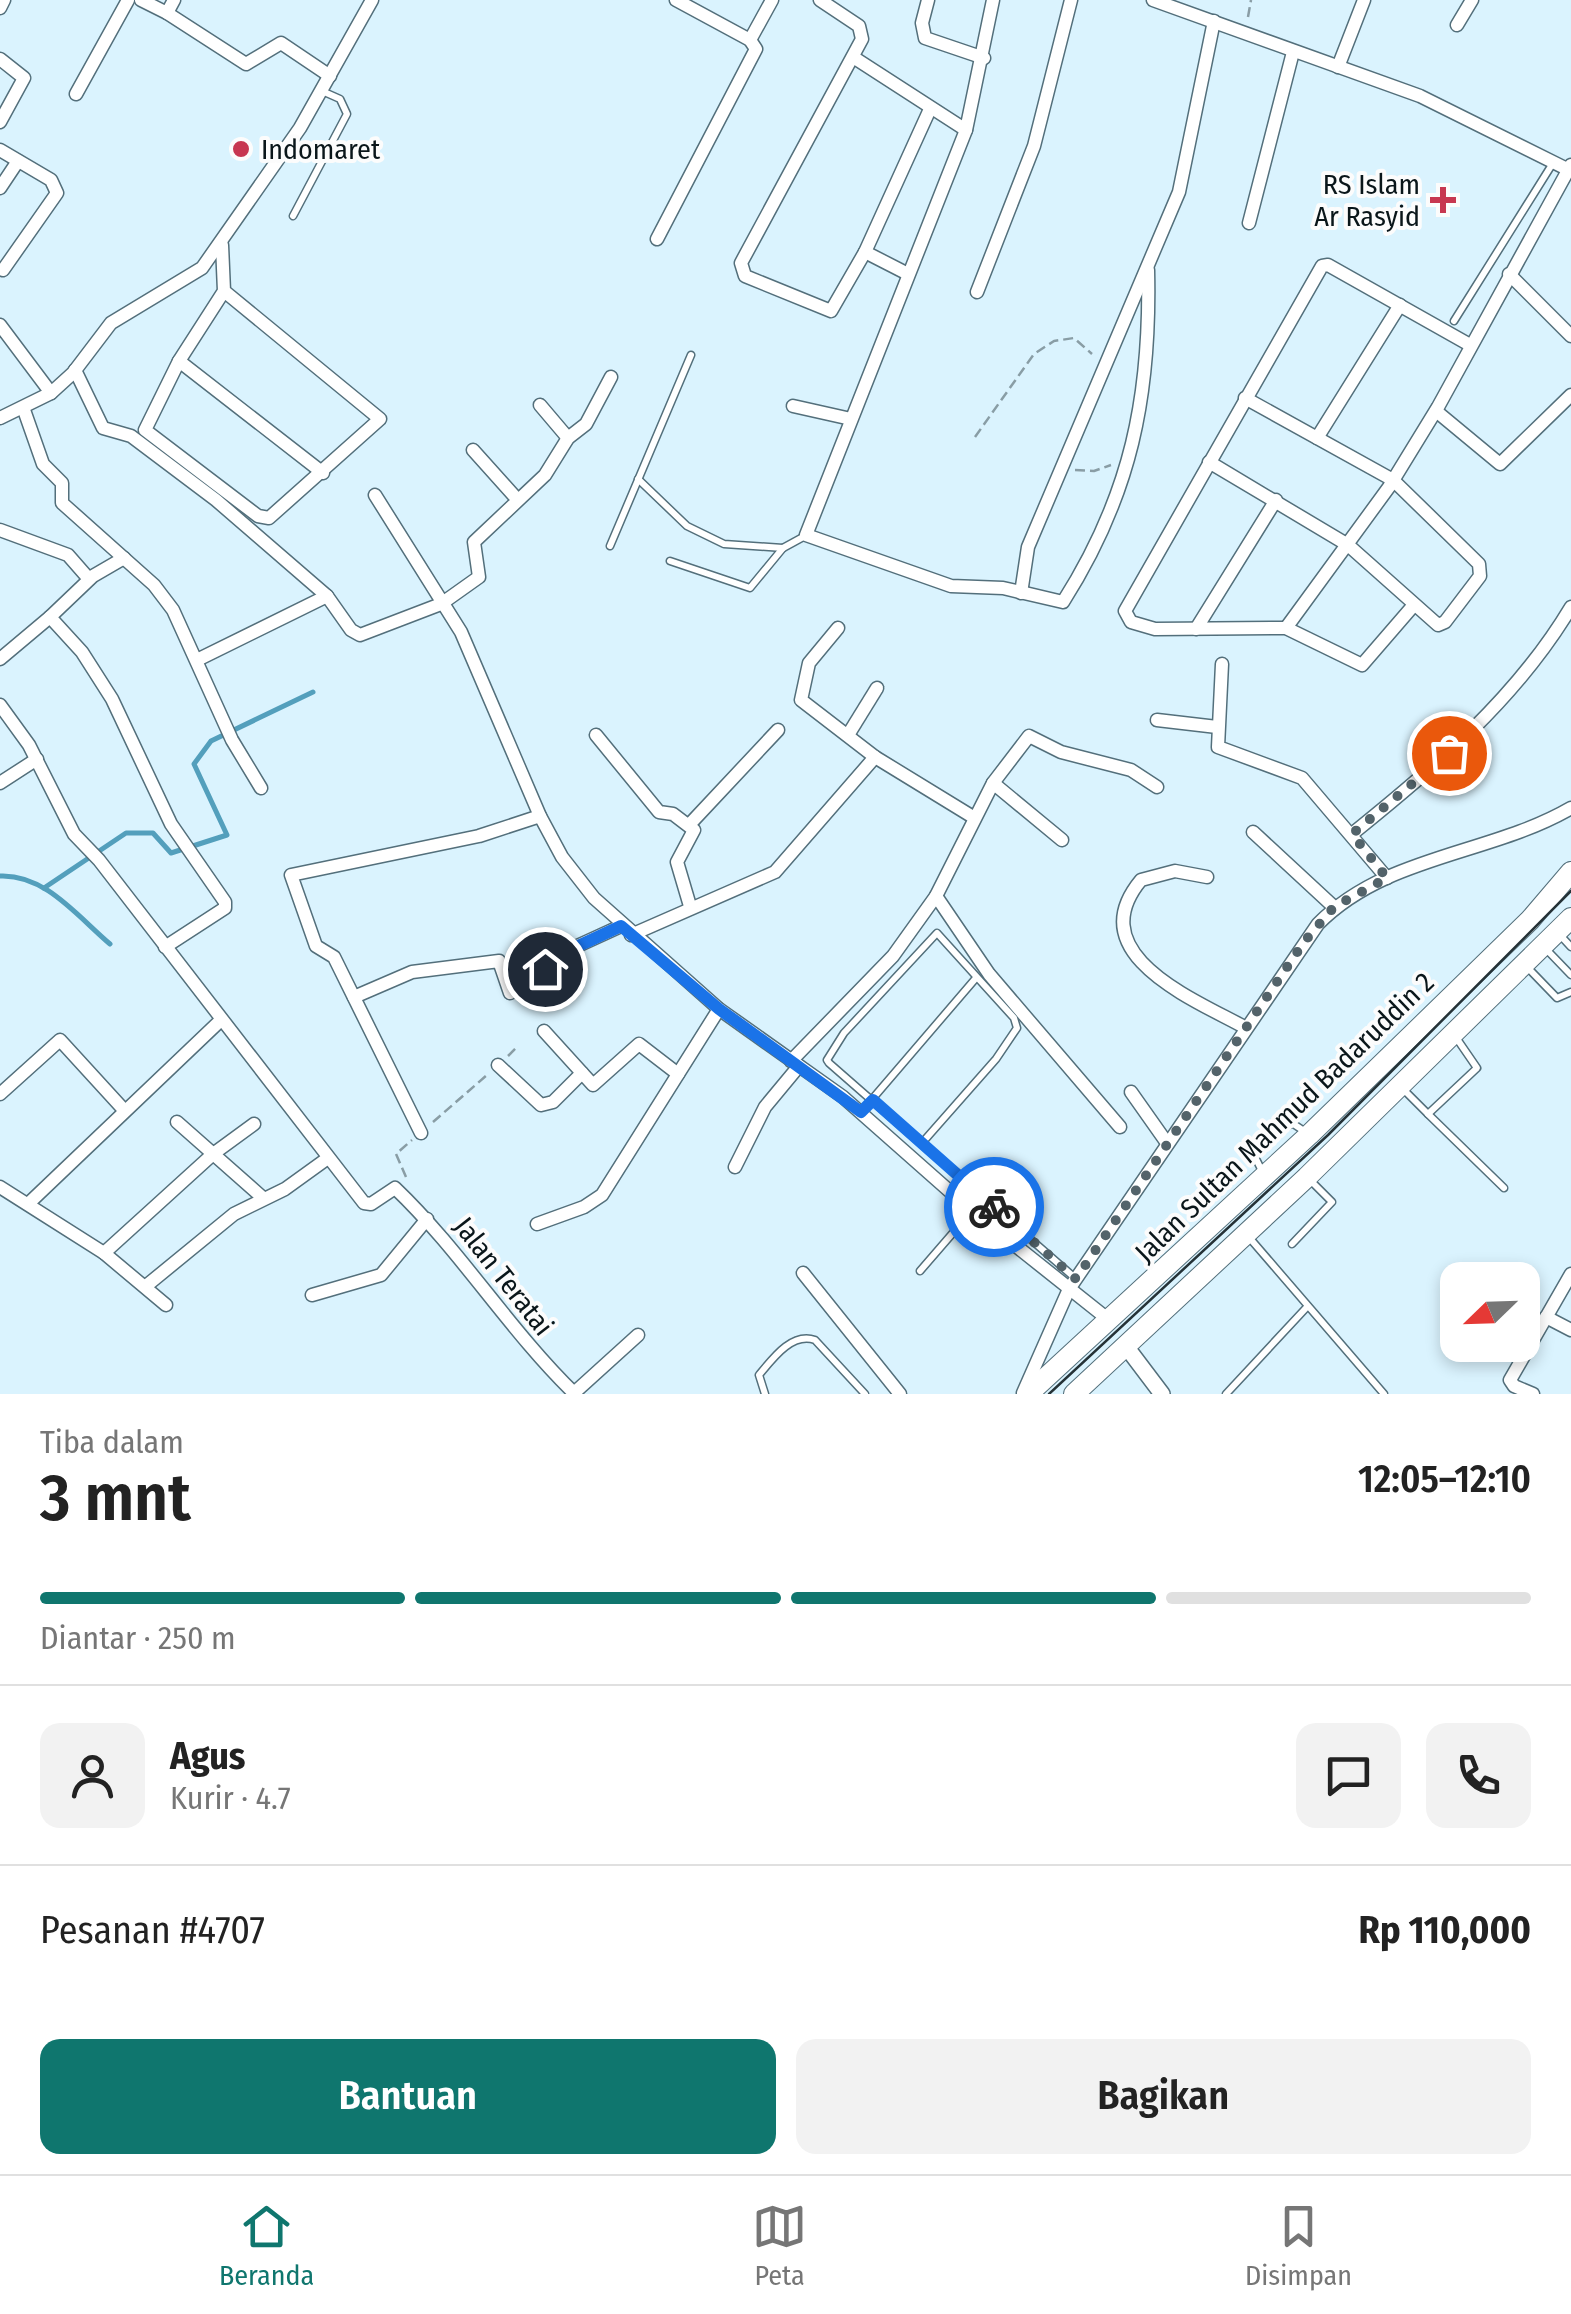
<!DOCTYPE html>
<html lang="id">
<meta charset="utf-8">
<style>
body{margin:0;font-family:"Fira Sans Condensed",sans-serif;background:#f2f2f2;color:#222;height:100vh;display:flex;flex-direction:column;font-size:38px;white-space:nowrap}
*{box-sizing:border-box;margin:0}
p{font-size:32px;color:#767676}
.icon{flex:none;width:55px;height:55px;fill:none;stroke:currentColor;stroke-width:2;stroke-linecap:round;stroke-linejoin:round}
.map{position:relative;height:1394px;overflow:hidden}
.side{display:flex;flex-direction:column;background:#fff;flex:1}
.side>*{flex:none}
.needle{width:65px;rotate:247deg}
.tools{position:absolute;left:1440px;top:1262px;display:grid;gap:20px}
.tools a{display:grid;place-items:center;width:100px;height:100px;border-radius:20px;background:#fff;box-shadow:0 5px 15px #0003;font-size:50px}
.pin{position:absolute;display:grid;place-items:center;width:85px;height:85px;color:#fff;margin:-42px;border:5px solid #fff;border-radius:50%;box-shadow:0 2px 10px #0007}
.courier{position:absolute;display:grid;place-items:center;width:100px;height:100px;margin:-50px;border:8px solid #1a73e8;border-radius:50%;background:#fff;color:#222;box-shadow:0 2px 12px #0007}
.summary em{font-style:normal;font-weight:600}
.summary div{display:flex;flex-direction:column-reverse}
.summary{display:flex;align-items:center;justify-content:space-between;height:170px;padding:0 40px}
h1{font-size:65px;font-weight:600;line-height:75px}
.bar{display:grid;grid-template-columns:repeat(4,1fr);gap:15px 10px;align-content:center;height:120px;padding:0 40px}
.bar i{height:12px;border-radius:8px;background:#e0e0e0}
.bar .on{background:#0f766e}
.bar p{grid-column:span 4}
.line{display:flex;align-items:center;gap:25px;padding:0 40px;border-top:2px solid #e0e0e0}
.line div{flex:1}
.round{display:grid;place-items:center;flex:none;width:105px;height:105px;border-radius:20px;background:#f2f2f2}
.primary-button{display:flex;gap:20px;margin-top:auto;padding:20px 40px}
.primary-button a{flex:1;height:115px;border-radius:20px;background:#0f766e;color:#fff;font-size:40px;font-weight:600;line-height:115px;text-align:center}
.primary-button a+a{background:#f2f2f2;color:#222}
.menu{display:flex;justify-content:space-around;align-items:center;height:140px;border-top:2px solid #e0e0e0;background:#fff;font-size:28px;color:#767676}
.menu a{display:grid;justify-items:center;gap:5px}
.menu .on{color:#0f766e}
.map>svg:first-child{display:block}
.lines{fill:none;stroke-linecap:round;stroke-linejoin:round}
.stream{stroke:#539fbc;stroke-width:5}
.service-casing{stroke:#536f7b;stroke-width:9}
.minor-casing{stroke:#536f7b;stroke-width:15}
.tertiary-casing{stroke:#536f7b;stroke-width:18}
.trunk-casing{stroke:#536f7b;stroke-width:22}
.path{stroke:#899da5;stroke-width:2.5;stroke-dasharray:10 5;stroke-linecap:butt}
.service{stroke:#fff;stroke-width:6}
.minor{stroke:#fff;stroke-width:12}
.tertiary{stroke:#fff;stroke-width:15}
.trunk{stroke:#fff;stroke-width:20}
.tram{stroke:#253237;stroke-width:2.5}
.done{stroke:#53636a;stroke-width:10;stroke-dasharray:0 18}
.route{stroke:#1a73e8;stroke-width:12}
.poi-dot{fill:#c73751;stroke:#fcfcfc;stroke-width:4}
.labels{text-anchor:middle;stroke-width:8;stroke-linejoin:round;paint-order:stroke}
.poi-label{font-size:28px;fill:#0a161a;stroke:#fcfcfc;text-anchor:start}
.street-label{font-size:28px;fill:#0a161a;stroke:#fcfcfc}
</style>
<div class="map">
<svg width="1571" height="1394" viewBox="0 0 1571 1394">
<rect width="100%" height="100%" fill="#daf3fe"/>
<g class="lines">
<g class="stream">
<path d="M0,876c45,-2 77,40 110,68"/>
<path d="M44,888l82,-55h27l18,20 56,-18 -33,-71 17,-23 102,-49"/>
</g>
<g class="service-casing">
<g id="service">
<path d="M293,216l54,-102 -7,-15 -18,-8"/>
<path d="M1454,321l99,-158"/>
<path d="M638,479l49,47 37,18 59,4"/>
<path d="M610,546l81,-191"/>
<path d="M670,561l80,27 33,-40 22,-12"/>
<path d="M1559,934l12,13"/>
<path d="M1545,948l26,27"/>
<path d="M1528,968l29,30 14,-6"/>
<path d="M1402,1088l26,26 49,-46 -22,-32"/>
<path d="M862,1111l114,-133"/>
<path d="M1428,1114l76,74"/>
<path d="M922,1143l74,-84 21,-31 -3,-10 -77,-85 -93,100 -17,27 2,3 246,215"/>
<path d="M1262,1171l-10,-20 40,-28 12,8"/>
<path d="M1247,1235l137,159"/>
<path d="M1292,1244l40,-42 -24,-24"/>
<path d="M920,1271l51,-59"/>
<path d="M765,1394l-6,-19c14,-17 33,-43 56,-35l50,54"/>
<path d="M1226,1394l80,-86"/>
</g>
</g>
<g class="minor-casing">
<g id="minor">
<path d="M141,0l26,13 7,-13"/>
<path d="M820,0l39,26 3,13 -121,224 4,13 86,35 34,-59 65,-143"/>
<path d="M928,0l-6,23 3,15 59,20"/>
<path d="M993,0l-27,130 -160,405 145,51 52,2 60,14c68,-107 88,-206 85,-332"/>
<path d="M1153,0l267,96 151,75"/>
<path d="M0,8l4,-8"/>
<path d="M167,13l79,51 35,-21 49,33"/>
<path d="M1457,25l15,-25"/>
<path d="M750,40l22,-40"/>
<path d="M853,57l113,73"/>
<path d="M0,59l24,19 -24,44"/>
<path d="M1338,67l26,-67"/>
<path d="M76,94l52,-94"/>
<path d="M0,150l51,30 6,13 -54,77"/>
<path d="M0,188l18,-27"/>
<path d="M1249,223l44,-171"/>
<path d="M657,239l99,-190 -6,-9 -74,-40"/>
<path d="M222,245l2,46 156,128 -111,99 -11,-2 -113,-86 34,-69 45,-70"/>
<path d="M865,252l43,22"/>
<path d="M1509,274l62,62"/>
<path d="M977,292l57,-146 37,-146"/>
<path d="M0,325l51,68"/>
<path d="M179,361l144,112"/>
<path d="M75,370l28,58 28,8 85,64 111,96 24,34 9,5 81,-31 38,-27 -5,-35 71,-67 23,-37 18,-14 25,-47"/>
<path d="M540,405l28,33"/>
<path d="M793,406l58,13"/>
<path d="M24,410l19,54 19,19v20l92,82 19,25 59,130 29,48"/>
<path d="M1436,411l64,53 71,-69"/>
<path d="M0,418l51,-25 22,-20 38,-50 91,-55 98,-140 72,-128"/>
<path d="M1317,438l83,-133"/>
<path d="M473,450l44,49"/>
<path d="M1209,462l139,83 90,80 7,-3 35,-46 -1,-12 -86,-84 -148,-82"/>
<path d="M375,495l86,137 79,184 22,41 32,41 125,111 124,88 129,114 137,109"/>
<path d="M0,530l68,25 21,24"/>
<path d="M124,558l-31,18 -43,41 32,35 30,47 59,125 54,78v6l-60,39"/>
<path d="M1021,593l7,-46 151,-355 35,-171"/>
<path d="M1413,606l-51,59 -76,-37 -131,1 -24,-7 -6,-11 197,-345 6,-1 142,80"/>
<path d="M838,628l-29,35 -8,37 74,57 98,60"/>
<path d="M1286,628l103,-141 49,-80 133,-242"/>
<path d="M1196,629l80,-129"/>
<path d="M0,659l50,-42"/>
<path d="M197,660l130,-64"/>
<path d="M1222,664l-4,83 84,31 85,100"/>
<path d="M0,705l29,40 45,89 25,26 265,343 7,1 24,-16c66,63 114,142 180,206"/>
<path d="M1157,720l60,7"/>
<path d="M596,735l63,77 14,2 21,16 -17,32 13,44"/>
<path d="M848,735l29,-47"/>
<path d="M0,783l37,-24"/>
<path d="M993,783l69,57"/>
<path d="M689,825l89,-95"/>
<path d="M1253,832l81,75"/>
<path d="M1352,834c82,-66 164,-135 219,-227"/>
<path d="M1207,877l-32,-6 -34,9c-62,75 55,120 105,148"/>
<path d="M936,896l53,78 131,153"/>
<path d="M631,935l144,-63 100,-115"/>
<path d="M354,997l58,-25 87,-11 11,32 63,-45 48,-22"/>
<path d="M544,1031l49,54 46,-41 39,30"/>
<path d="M791,1061l102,-105 43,-60 57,-113 36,-47 32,16 70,18 26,17"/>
<path d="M498,1065l43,40 12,-3 29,-29"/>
<path d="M1131,1092l36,51"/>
<path d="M0,1094l60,-54 64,70"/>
<path d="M177,1122l86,76"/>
<path d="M421,1133l-87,-176 -18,-11 -25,-71 188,-39 61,-20"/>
<path d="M735,1167l30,-60 34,-41"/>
<path d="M0,1187l104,66 62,52"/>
<path d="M28,1204l193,-184"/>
<path d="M537,1224l47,-17 18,-12 117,-186"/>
<path d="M104,1253l109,-99 41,-30"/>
<path d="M803,1273l97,121"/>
<path d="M146,1286l88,-72 51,-25 43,-31"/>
<path d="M312,1295l69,-20 46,-56"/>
<path d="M1546,1317l25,13"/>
<path d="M574,1393l64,-58"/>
<path d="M1023,1393l46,-104 249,-365c68,-69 172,-69 253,-116"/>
<path d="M1533,1394l-19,-8 -4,-6 61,-106"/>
</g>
</g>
<g class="tertiary-casing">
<path id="tertiary" d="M1125,1345l37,49"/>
</g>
<g class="trunk-casing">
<g id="trunk">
<path d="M1028,1394l281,-259 221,-215 41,-48"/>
<path d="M1074,1394l233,-217 264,-259"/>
</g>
</g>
<g class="path">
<path d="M1248,17l3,-17"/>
<path d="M975,437l59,-83 20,-13 20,-3 18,16"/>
<path d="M1075,470l19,1 17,-6"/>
<path d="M508,1056l8,-8"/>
<path d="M433,1122l54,-47"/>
<path d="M406,1177l-10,-23 16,-14"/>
</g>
<use href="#service" class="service"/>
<use href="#minor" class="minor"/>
<use href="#tertiary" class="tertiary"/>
<use href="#trunk" class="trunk"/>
<path class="tram" d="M1049,1394l279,-259 243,-244"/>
</g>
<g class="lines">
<path class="done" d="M994,1207l82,72 228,-337 30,-35 53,-29 -35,-44 97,-81"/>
<path class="route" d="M545,969l29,-21 47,-22 98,83 142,103 12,-12 121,107"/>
</g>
<g class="poi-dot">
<circle cx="241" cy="149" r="10"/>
<path d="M1438 185h10v10h10v10h-10v10h-10v-10h-10v-10h10z"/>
</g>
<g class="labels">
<g class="poi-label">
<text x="261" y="159">Indomaret</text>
<text x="1420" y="194" text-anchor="end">RS Islam<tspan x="1420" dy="32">Ar Rasyid</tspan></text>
</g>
<g class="street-label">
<text transform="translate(1284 1117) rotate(-44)" y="10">Jalan Sultan Mahmud Badaruddin 2</text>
<text transform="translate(504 1276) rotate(52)" y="10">Jalan Teratai</text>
</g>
</g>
</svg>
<div class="tools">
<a><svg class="needle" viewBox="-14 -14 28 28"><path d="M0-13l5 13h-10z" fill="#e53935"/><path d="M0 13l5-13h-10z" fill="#767676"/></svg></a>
</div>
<div class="pin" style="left:1449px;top:753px;background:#ea580c"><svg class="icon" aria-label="bag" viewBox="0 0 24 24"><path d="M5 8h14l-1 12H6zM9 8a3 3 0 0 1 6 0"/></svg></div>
<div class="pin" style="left:545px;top:969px;background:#1f2937"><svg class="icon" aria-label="home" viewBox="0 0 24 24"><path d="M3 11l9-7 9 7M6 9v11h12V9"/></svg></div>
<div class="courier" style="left:994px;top:1207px"><svg class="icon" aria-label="bike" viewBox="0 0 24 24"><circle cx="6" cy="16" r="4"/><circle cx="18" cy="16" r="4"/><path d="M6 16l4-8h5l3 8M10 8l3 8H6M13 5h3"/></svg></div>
</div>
<section class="side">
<div class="summary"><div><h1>3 mnt</h1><p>Tiba dalam</p></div><em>12:05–12:10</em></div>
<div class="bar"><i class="on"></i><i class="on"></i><i class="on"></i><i></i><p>Diantar · 250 m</p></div>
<div class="line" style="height:180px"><a class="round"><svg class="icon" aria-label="person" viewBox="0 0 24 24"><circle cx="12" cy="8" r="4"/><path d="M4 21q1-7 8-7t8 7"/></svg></a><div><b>Agus</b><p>Kurir · 4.7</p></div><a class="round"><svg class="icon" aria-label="chat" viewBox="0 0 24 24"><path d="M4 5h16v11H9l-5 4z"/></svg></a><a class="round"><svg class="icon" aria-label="phone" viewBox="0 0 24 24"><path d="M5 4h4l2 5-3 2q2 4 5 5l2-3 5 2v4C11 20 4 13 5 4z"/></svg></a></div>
<div class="line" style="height:130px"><div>Pesanan #4707</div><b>Rp 110,000</b></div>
<div class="primary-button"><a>Bantuan</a><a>Bagikan</a></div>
</section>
<nav class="menu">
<a class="on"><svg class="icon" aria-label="home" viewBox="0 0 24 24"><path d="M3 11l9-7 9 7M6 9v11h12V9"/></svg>Beranda</a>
<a><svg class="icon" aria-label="map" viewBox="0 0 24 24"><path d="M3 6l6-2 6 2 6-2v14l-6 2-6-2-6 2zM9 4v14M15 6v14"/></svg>Peta</a>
<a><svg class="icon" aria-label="saved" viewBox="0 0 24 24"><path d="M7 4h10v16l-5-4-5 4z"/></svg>Disimpan</a>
</nav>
